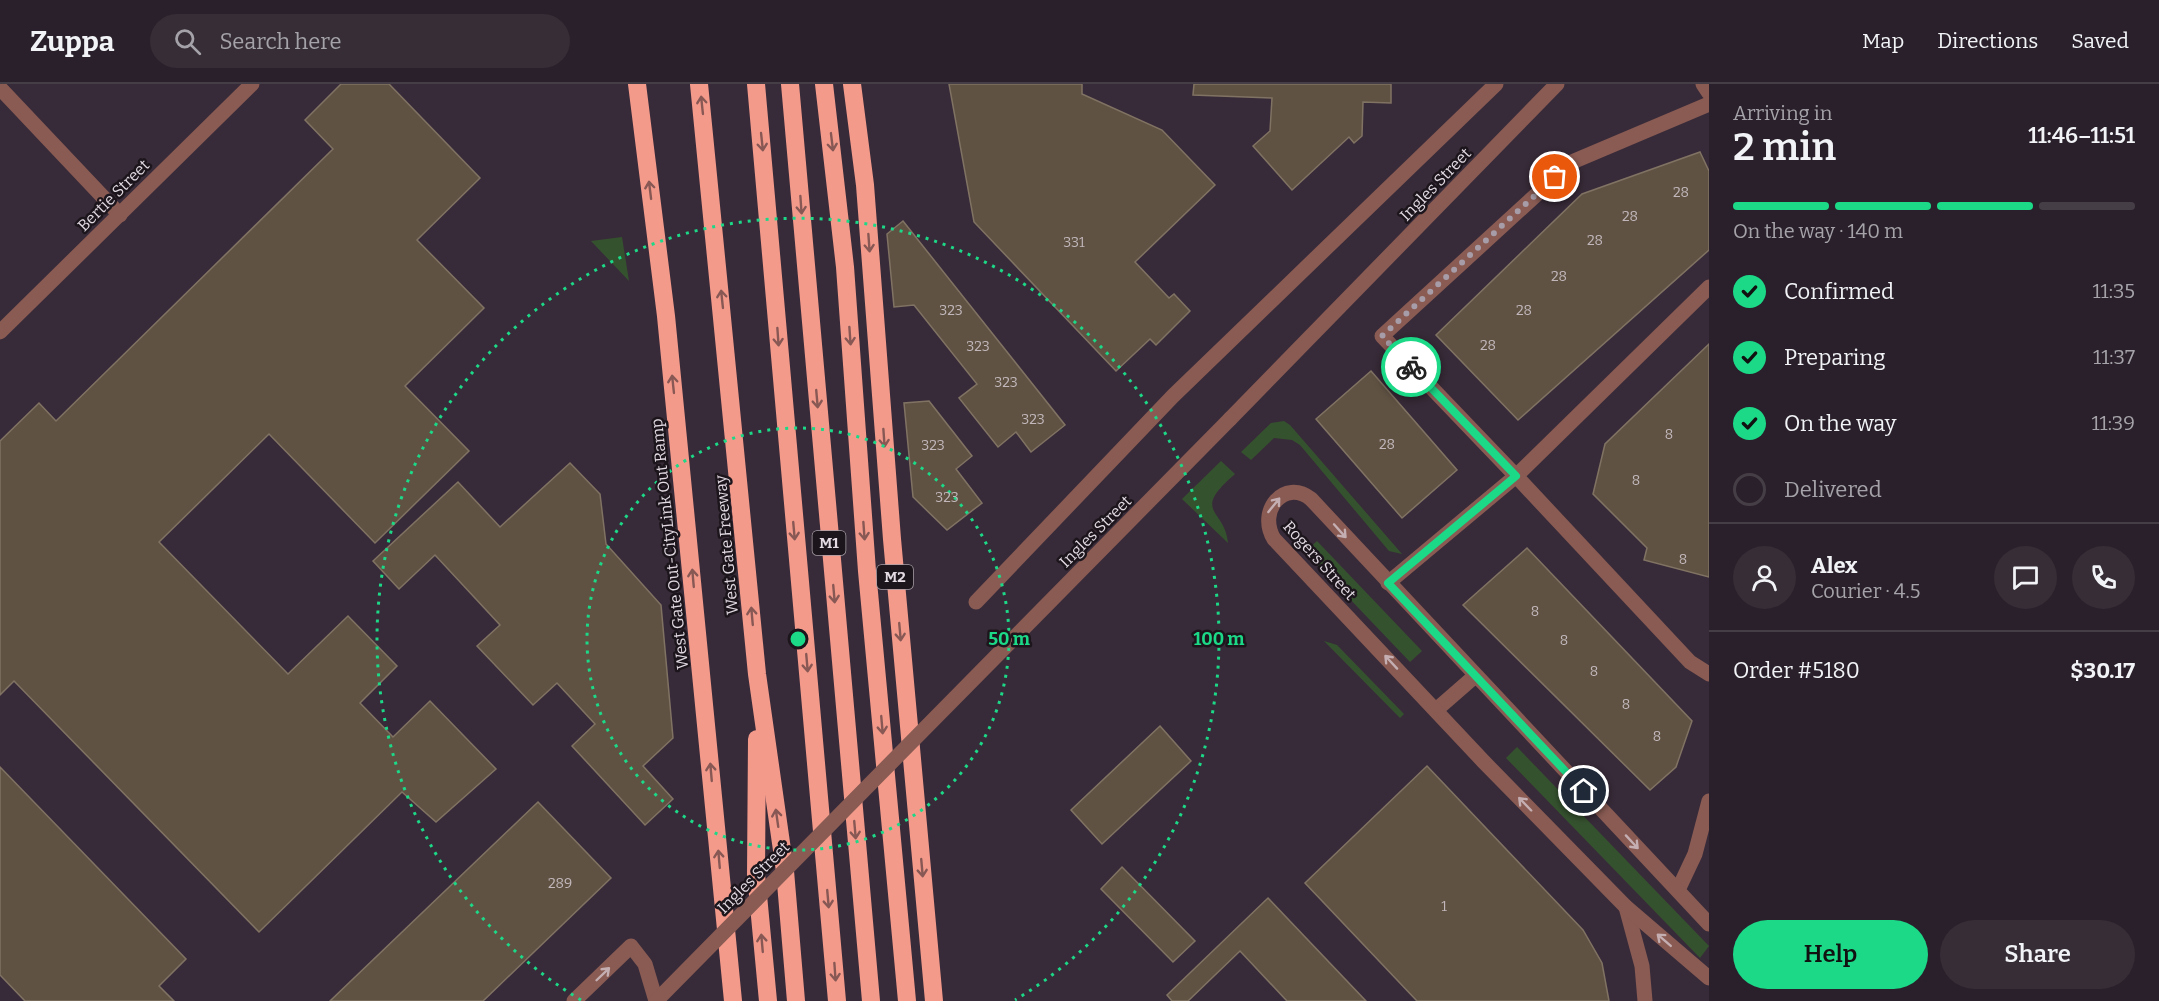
<!DOCTYPE html>
<meta charset="utf-8">
<style>
body{margin:0;font-family:Bitter,serif;background:#362d37;color:#f1f3f6;height:100vh;display:flex;flex-direction:column;font-size:22px;white-space:nowrap}
*{box-sizing:border-box;margin:0}
p{font-size:20px;color:#a5a3a9}
.icon{flex:none;width:33px;height:33px;fill:none;stroke:currentColor;stroke-width:2;stroke-linecap:round;stroke-linejoin:round}
.map{position:relative;flex:1;overflow:hidden}
.panel{display:flex;flex-direction:column;background:#2a202b;width:450px}
.panel>*{flex:none}
.pin{position:absolute;display:grid;place-items:center;width:51px;height:51px;color:#fff;margin:-26px;border:3px solid #fff;border-radius:50%;box-shadow:0 2px 6px #0007}
.courier{position:absolute;display:grid;place-items:center;width:60px;height:60px;margin:-30px;border:4px solid #1cd988;border-radius:50%;background:#fff;color:#222;box-shadow:0 2px 8px #0007}
.headline em{font-style:normal;font-weight:600}
.headline div{display:flex;flex-direction:column-reverse}
.headline{display:flex;align-items:center;justify-content:space-between;height:102px;padding:0 24px}
h1{font-size:39px;font-weight:600;line-height:45px}
.bar{display:grid;grid-template-columns:repeat(4,1fr);gap:9px 6px;align-content:center;height:72px;padding:0 24px}
.bar i{height:8px;border-radius:4px;background:#463e47}
.bar .current{background:#1cd988}
.bar p{grid-column:span 4}
.line{display:flex;align-items:center;gap:15px;padding:0 24px;border-top:2px solid #463e47}
.line div{flex:1}
.round{display:grid;place-items:center;flex:none;width:63px;height:63px;border-radius:32px;background:#362d37}
ol{padding:0 24px;list-style:none}
li{display:flex;align-items:center;gap:18px;height:66px}
li p{margin-inline-start:auto}
li .icon{padding:6px;border-radius:50%;background:#1cd988;color:#111;stroke-width:4}
li:last-child{color:#a5a3a9}
li i{width:33px;height:33px;border:3px solid #463e47;border-radius:50%}
.button{display:flex;gap:12px;margin-top:auto;padding:12px 24px}
.button a{flex:1;height:69px;border-radius:36px;background:#1cd988;color:#111;font-size:24px;font-weight:600;line-height:69px;text-align:center}
.button a+a{background:#362d37;color:#f1f3f6}
header{display:flex;align-items:center;gap:36px;box-sizing:border-box;height:84px;padding:0 30px;background:#2a202b;border-bottom:2px solid #463e47}
header strong{font-size:28px}
nav{display:flex;gap:33px;margin-inline-start:auto;font-size:21px}
.search{width:420px;height:54px;background:#362d37;display:flex;align-items:center;gap:15px;box-sizing:border-box;padding:0 21px;border-radius:33px;color:#a5a3a9;font-size:22px}
main{display:flex;flex:1;min-height:0}
.map>svg:first-child{display:block}
.green{fill:#35522f}
.building{fill:#5f5243;stroke:#817363;stroke-width:1.5}
.lines{fill:none;stroke-linecap:round;stroke-linejoin:round}
.minor{stroke:#895b53;stroke-width:15}
.highway{stroke:#f49a8b;stroke-width:18}
.minor-bridge{stroke:#895b53;stroke-width:15}
.oneway{stroke:#885854}
.oneway2{stroke:#c4aeb1}
.done{stroke:#a79da8;stroke-width:6;stroke-dasharray:0 10.8}
.route{stroke:#1cd988;stroke-width:8}
.ring{fill:none;stroke:#1cd988;stroke-width:3;stroke-dasharray:3 6}
.labels{text-anchor:middle;stroke-width:5;stroke-linejoin:round;paint-order:stroke}
.number-label{font-size:14px;fill:#c2b8bb}
.shield{fill:#1c161c;stroke:#a79fa7;stroke-width:1.5}
.shield-label{font-size:15px;font-weight:bold;fill:#e3dae3}
.street-label{font-size:16px;fill:#e3dae3;stroke:#1c161c}
.centre{fill:#1cd988;stroke:#1c161c;stroke-width:3}
.ring-label{font-size:18px;text-anchor:middle;font-weight:bold;fill:#1cd988;stroke:#1c161c;stroke-width:5;stroke-linejoin:round;paint-order:stroke}
</style>
<header>
<strong>Zuppa</strong>
<div class="search"><svg class="icon" aria-label="search" viewBox="0 0 24 24"><circle cx="10" cy="10" r="6"/><path d="M15 15l6 6"/></svg>Search here</div>
<nav><a>Map</a><a>Directions</a><a>Saved</a></nav>
</header>
<main>
<div class="map">
<svg width="1709" height="917" viewBox="0 0 1709 917">
<rect width="100%" height="100%" fill="#382b39"/>
<g class="green">
<path d="M622,153l7,44 -38,-40z"/>
<path d="M1284,337l6,4 112,129 -13,-3 -89,-106 -8,-5 -18,-2 -23,22 -10,-8 30,-29z"/>
<path d="M1221,377l14,13c-45,39 -10,34 -7,69l-46,-44z"/>
<path d="M1317,457l105,110 -12,11 -105,-110z"/>
<path d="M1324,557l13,4 67,69 -4,4z"/>
<path d="M1517,663l192,199 -9,12 -194,-200z"/>
</g>
<g class="building">
<path d="M341,0h48l91,94 -63,62 67,68 -79,78 64,65 -94,92 -106,-109 -110,108 129,132 60,-58 49,50 -37,37 33,34 37,-36 66,68 -60,53 -34,-30 -143,140 -245,-251 -14,14v-254l39,-38 17,18 277,-272 -28,-29z"/>
<path d="M949,0h133v10l80,36 53,55 -80,77 34,36 5,-4 16,17 -34,34 -6,-6 -34,32 -142,-149z"/>
<path d="M1194,0h197v19l-28,-1 -1,34 -8,7 -5,-6 -57,53 -39,-44 17,-15 2,-33 -79,-3z"/>
<path d="M1700,68l9,19v79l-191,170 -82,-85 146,-141z"/>
<path d="M903,137l162,204 -34,27 -15,-20 -18,15 -39,-49 18,-14 -63,-79 -20,2 -7,-73z"/>
<path d="M1709,260v233l-65,-17 3,-12 -54,-54 12,-50z"/>
<path d="M1371,287l86,99 -55,48 -86,-99z"/>
<path d="M929,317l43,55 -16,13 26,34 -35,27 -34,-33 -9,-94z"/>
<path d="M570,379l30,31 6,50 55,61 12,133 -30,28 30,33 -28,26 -73,-79 23,-22 -38,-41 -24,22 -56,-59 23,-21 -65,-70 -36,34 -26,-28 85,-79 42,45z"/>
<path d="M1527,464l165,173 -16,46 -26,23 -187,-185z"/>
<path d="M1160,642l31,35 -89,83 -31,-34z"/>
<path d="M1427,682l156,164 19,33 7,38h-192l-112,-118z"/>
<path d="M0,683l186,192 -27,27 15,15h-149l-25,-26z"/>
<path d="M538,718l73,76 -128,123h-153z"/>
<path d="M1122,783l73,74 -22,21 -72,-73z"/>
<path d="M1268,814l98,103h-79l-47,-50 -52,50h-16l-5,-6z"/>
</g>
<g class="lines">
<g class="minor">
<path d="M1703,0l6,9"/>
<path d="M0,4l120,127"/>
<path d="M1709,20l-137,58 -190,174 134,140 193,-189"/>
<path d="M0,248l252,-248"/>
<path d="M1230,335l327,-335"/>
<path d="M1388,499l128,-107 174,186 19,12"/>
<path d="M976,518l197,-206 323,-312"/>
<path d="M1436,626l39,-34"/>
<path d="M1678,806l17,-36 14,-53"/>
<path d="M1626,823l16,59 3,35"/>
<path d="M1709,840l-398,-425c-27,-21 -54,12 -37,40l209,222 143,146 83,71"/>
<path d="M574,917l57,-55 14,18 11,37"/>
</g>
<g class="highway">
<path d="M637,0l29,232 67,685"/>
<path d="M699,0l58,590 28,197 11,130"/>
<path d="M756,0l81,917"/>
<path d="M790,0l81,917"/>
<path d="M824,0l21,183 22,304 40,430"/>
<path d="M852,0l13,101 27,354 42,462"/>
<path d="M757,655l-1,135 12,127"/>
</g>
<path class="minor-bridge" d="M656,917l574,-582"/>
</g>
<defs><path id="oneway-shaft" d="M-6 0H5M1.5-3L5.5 0L1.5 3" fill="none" stroke-width="1.6" stroke-linecap="round" stroke-linejoin="round" transform="scale(1.5)"/></defs>
<g class="oneway">
<use href="#oneway-shaft" transform="translate(702 21) rotate(-96)"/>
<use href="#oneway-shaft" transform="translate(762 58) rotate(84)"/>
<use href="#oneway-shaft" transform="translate(832 58) rotate(83)"/>
<use href="#oneway-shaft" transform="translate(650 106) rotate(-97)"/>
<use href="#oneway-shaft" transform="translate(801 121) rotate(86)"/>
<use href="#oneway-shaft" transform="translate(869 159) rotate(86)"/>
<use href="#oneway-shaft" transform="translate(722 215) rotate(-96)"/>
<use href="#oneway-shaft" transform="translate(850 252) rotate(86)"/>
<use href="#oneway-shaft" transform="translate(778 253) rotate(86)"/>
<use href="#oneway-shaft" transform="translate(673 300) rotate(-96)"/>
<use href="#oneway-shaft" transform="translate(817 315) rotate(85)"/>
<use href="#oneway-shaft" transform="translate(884 354) rotate(86)"/>
<use href="#oneway-shaft" transform="translate(794 447) rotate(85)"/>
<use href="#oneway-shaft" transform="translate(864 447) rotate(86)"/>
<use href="#oneway-shaft" transform="translate(693 494) rotate(-95)"/>
<use href="#oneway-shaft" transform="translate(834 510) rotate(85)"/>
<use href="#oneway-shaft" transform="translate(752 532) rotate(-95)"/>
<use href="#oneway-shaft" transform="translate(900 548) rotate(85)"/>
<use href="#oneway-shaft" transform="translate(807 579) rotate(85)"/>
<use href="#oneway-shaft" transform="translate(882 641) rotate(85)"/>
<use href="#oneway-shaft" transform="translate(711 688) rotate(-95)"/>
<use href="#oneway-shaft" transform="translate(777 734) rotate(-98)"/>
<use href="#oneway-shaft" transform="translate(855 746) rotate(85)"/>
<use href="#oneway-shaft" transform="translate(719 775) rotate(-95)"/>
<use href="#oneway-shaft" transform="translate(922 784) rotate(85)"/>
<use href="#oneway-shaft" transform="translate(828 815) rotate(85)"/>
<use href="#oneway-shaft" transform="translate(762 859) rotate(-95)"/>
<use href="#oneway-shaft" transform="translate(835 888) rotate(86)"/>
</g>
<g class="oneway2">
<use href="#oneway-shaft" transform="translate(1274 421) rotate(-51)"/>
<use href="#oneway-shaft" transform="translate(1340 447) rotate(48)"/>
<use href="#oneway-shaft" transform="translate(1391 578) rotate(-133)"/>
<use href="#oneway-shaft" transform="translate(1525 720) rotate(-134)"/>
<use href="#oneway-shaft" transform="translate(1632 758) rotate(47)"/>
<use href="#oneway-shaft" transform="translate(1664 856) rotate(-139)"/>
<use href="#oneway-shaft" transform="translate(603 890) rotate(-44)"/>
</g>
<g class="lines">
<path class="done" d="M1411,283l-29,-31 173,-159"/>
<path class="route" d="M1411,283l105,109 -128,107 196,208"/>
</g>
<g class="ring">
<circle cx="798" cy="555" r="211"/>
<path d="M581 916A421 421 0 1 1 1015 916"/>
</g>
<g class="labels">
<g class="number-label">
<text x="1681" y="113">28</text>
<text x="1630" y="137">28</text>
<text x="1595" y="161">28</text>
<text x="1074" y="163">331</text>
<text x="1559" y="197">28</text>
<text x="951" y="231">323</text>
<text x="1524" y="231">28</text>
<text x="1488" y="266">28</text>
<text x="978" y="267">323</text>
<text x="1006" y="303">323</text>
<text x="1033" y="340">323</text>
<text x="1669" y="355">8</text>
<text x="1387" y="365">28</text>
<text x="933" y="366">323</text>
<text x="1636" y="401">8</text>
<text x="947" y="418">323</text>
<text x="1683" y="480">8</text>
<text x="1535" y="532">8</text>
<text x="1564" y="561">8</text>
<text x="1594" y="592">8</text>
<text x="1626" y="625">8</text>
<text x="1657" y="657">8</text>
<text x="560" y="804">289</text>
<text x="1444" y="827">1</text>
</g>
<g class="shield">
<rect x="812.5" y="447" width="33" height="24" rx="4.5"/>
<rect x="877" y="481" width="36" height="24" rx="4.5"/>
</g>
<g class="shield-label">
<text x="829" y="464">M1</text>
<text x="895" y="498">M2</text>
</g>
<g class="street-label">
<text transform="translate(1435 100) rotate(-46)" y="6">Ingles Street</text>
<text transform="translate(113 111) rotate(-45)" y="6">Bertie Street</text>
<text transform="translate(1095 447) rotate(-45)" y="6">Ingles Street</text>
<text transform="translate(669 460) rotate(-96)" y="6">West Gate Out-CityLink Out Ramp</text>
<text transform="translate(726 461) rotate(-95)" y="6">West Gate Freeway</text>
<text transform="translate(1320 476) rotate(48)" y="6">Rogers Street</text>
<text transform="translate(753 793) rotate(-45)" y="6">Ingles Street</text>
</g>
</g>
<circle cx="798" cy="555" r="9" class="centre"/>
<g class="ring-label">
<text x="1009" y="561">50 m</text>
<text x="1219" y="561">100 m</text>
</g>
</svg>
<div class="pin" style="left:1555px;top:93px;background:#ea580c"><svg class="icon" aria-label="bag" viewBox="0 0 24 24"><path d="M5 8h14l-1 12H6zM9 8a3 3 0 0 1 6 0"/></svg></div>
<div class="pin" style="left:1584px;top:707px;background:#1f2937"><svg class="icon" aria-label="home" viewBox="0 0 24 24"><path d="M3 11l9-7 9 7M6 9v11h12V9"/></svg></div>
<div class="courier" style="left:1411px;top:283px"><svg class="icon" aria-label="bike" viewBox="0 0 24 24"><circle cx="6" cy="16" r="4"/><circle cx="18" cy="16" r="4"/><path d="M6 16l4-8h5l3 8M10 8l3 8H6M13 5h3"/></svg></div>
</div>
<section class="panel">
<div class="headline"><div><h1>2 min</h1><p>Arriving in</p></div><em>11:46–11:51</em></div>
<div class="bar"><i class="current"></i><i class="current"></i><i class="current"></i><i></i><p>On the way · 140 m</p></div>
<ol>
<li><svg class="icon" aria-label="check" viewBox="0 0 24 24"><path d="M5 12l5 5 9-10"/></svg>Confirmed<p>11:35</p></li>
<li><svg class="icon" aria-label="check" viewBox="0 0 24 24"><path d="M5 12l5 5 9-10"/></svg>Preparing<p>11:37</p></li>
<li><svg class="icon" aria-label="check" viewBox="0 0 24 24"><path d="M5 12l5 5 9-10"/></svg>On the way<p>11:39</p></li>
<li><i></i>Delivered</li>
</ol>
<div class="line" style="height:108px"><a class="round"><svg class="icon" aria-label="person" viewBox="0 0 24 24"><circle cx="12" cy="8" r="4"/><path d="M4 21q1-7 8-7t8 7"/></svg></a><div><b>Alex</b><p>Courier · 4.5</p></div><a class="round"><svg class="icon" aria-label="chat" viewBox="0 0 24 24"><path d="M4 5h16v11H9l-5 4z"/></svg></a><a class="round"><svg class="icon" aria-label="phone" viewBox="0 0 24 24"><path d="M5 4h4l2 5-3 2q2 4 5 5l2-3 5 2v4C11 20 4 13 5 4z"/></svg></a></div>
<div class="line" style="height:78px"><div>Order #5180</div><b>$30.17</b></div>
<div class="button"><a>Help</a><a>Share</a></div>
</section>
</main>
